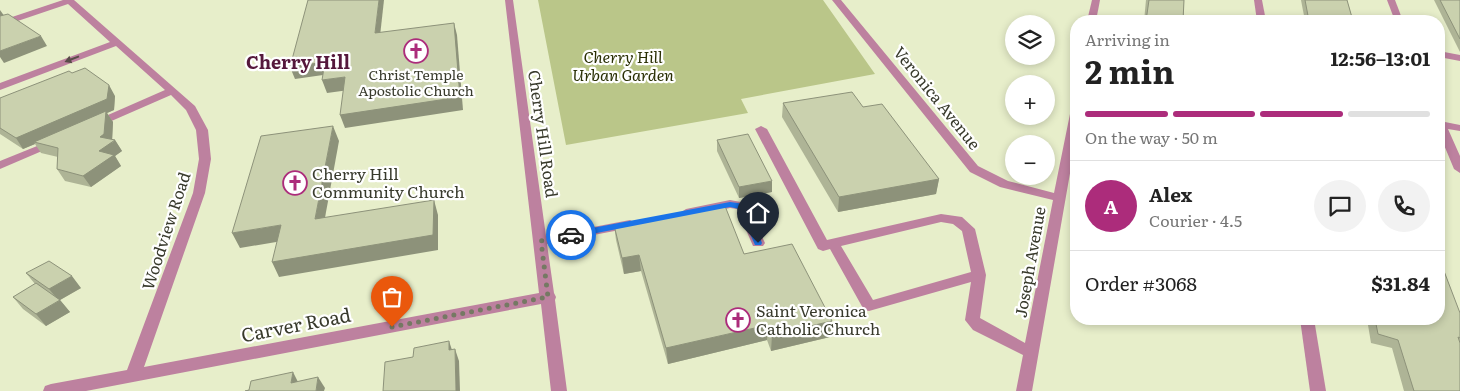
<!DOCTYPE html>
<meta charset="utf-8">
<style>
body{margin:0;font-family:Literata,serif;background:#f2f2f2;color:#222;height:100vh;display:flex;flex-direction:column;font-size:19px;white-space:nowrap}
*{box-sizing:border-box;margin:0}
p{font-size:16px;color:#767676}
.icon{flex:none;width:28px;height:28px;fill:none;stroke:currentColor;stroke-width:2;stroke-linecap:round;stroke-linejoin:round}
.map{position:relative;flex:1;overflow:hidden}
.sheet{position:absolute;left:1070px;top:15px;width:375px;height:310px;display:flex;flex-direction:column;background:#fff;border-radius:20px;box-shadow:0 2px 8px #0003}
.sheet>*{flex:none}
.controls{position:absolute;left:1005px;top:15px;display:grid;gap:10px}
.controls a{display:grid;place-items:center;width:50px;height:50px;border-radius:50%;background:#fff;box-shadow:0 2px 8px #0003;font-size:25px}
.pin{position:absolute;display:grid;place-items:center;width:42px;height:42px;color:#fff;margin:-51px -21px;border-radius:50% 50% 50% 0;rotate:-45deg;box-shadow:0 0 5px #0007}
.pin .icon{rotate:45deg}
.courier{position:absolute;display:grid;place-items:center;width:50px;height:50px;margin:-25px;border:4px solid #1a73e8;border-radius:50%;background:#fff;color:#222;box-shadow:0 1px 6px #0007}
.head em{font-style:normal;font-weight:700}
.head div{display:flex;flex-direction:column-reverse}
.head{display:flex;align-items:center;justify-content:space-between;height:85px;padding:0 15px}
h1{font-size:32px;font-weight:700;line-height:38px}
.bar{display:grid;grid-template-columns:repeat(4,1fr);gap:8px 5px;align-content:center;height:60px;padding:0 15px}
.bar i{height:6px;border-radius:4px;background:#e0e0e0}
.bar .current{background:#ac2c7b}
.bar p{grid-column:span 4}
.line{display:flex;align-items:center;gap:12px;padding:0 15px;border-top:1px solid #e0e0e0}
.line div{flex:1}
.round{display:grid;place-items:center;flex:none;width:52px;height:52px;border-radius:26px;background:#f2f2f2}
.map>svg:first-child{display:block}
.green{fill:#bac689}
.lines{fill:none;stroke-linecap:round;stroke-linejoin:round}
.minor{fill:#bd819f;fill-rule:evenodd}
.wall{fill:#aeb496}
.shaded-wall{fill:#8d927a}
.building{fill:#cad1ae;stroke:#8d927a}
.oneway{fill:#594c49}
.route{fill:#1a73e8}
.done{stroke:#757963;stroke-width:5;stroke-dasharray:0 9}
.labels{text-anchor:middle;stroke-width:4.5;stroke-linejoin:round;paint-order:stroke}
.far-poi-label{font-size:14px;fill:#383a2c;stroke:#fff}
.park-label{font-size:16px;font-style:italic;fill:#292f04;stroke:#fff}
.street-label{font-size:16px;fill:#383a2c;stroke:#fff}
.poi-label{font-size:16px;fill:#383a2c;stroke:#fff;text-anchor:start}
.neighbourhood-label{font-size:18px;font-weight:bold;fill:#55183c;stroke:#fff}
.near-street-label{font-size:19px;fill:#383a2c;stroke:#fff}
</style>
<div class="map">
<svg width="1460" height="391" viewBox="0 0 1460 391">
<rect width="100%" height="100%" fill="#e7eeca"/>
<path class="green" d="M538,0h285l52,74 -134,25 7,14 -182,32z"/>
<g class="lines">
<g class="minor">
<path d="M63,0h11l121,106 13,24 3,29 -6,34 -61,174 395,-74 -34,-293h8l33,236 84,-16 7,4 -7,4 -83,16 7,49 2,4 -1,3 12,91h-16l-10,-87 -455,87h-43l2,-5 6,-2 76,-14 66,-177 6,-34 -3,-29 -10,-20 -15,-15 -71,31h-8l-2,-2 2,-2 73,-32 -49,-44 -116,44v-7l110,-41 -42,-38 -68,23v-6z"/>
<path d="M832,0h9l137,166 30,15 46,12 17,-84 5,-3v33l-44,252h-16l7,-36 -50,-25 -8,-10 6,-38 -102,29 -5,-1 -34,-61 -7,2 -5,-2 -63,-120 6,-3 6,3 60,111 114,-26 21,3 13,12 11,46 -6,43 45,25 28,-143 -53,-13 -30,-15zM941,222l12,2 9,7 9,41 -98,28 -32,-54z"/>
<path d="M1092,0h8l-4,21h-9z"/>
<path d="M1254,0h8l4,21h-9z"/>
<path d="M1387,0h8l8,21h-8z"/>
<path d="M1439,51l21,4v6l-21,-4z"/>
<path d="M1439,118l6,4 15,3v6l-12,-2 12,27v17l-6,-4 -15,-36z"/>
<path d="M52,140l4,1 2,2 -2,2 -56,24v-8z"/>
<path d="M730,200l16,3 19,40 -2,3h-10l-16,-37 -7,-1 -44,9 -6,-4 6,-4z"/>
<path d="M1300,319h14l12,72h-16z"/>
</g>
</g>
<g class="wall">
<path d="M1146,0h38l-1,21h-39z"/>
<path d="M1301,0h46l6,21h-48z"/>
<path d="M1434,0h26v52z"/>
<path d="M115,96l-1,14 -7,3 6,9 -1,17 3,1 7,11 -7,5 6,10 -30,21 -26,-6 -8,-12 1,-12 -17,-4 -6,-9 -12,5 -23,-15v-36z"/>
<path d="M783,103l80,4 76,72 -3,15 -98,18 -56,-95z"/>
<path d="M717,140l55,52 -33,6 -22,-47z"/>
<path d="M614,225l130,29 88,67 -2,16 -59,14 -4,-11 -99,24 -27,-93 -17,3 -8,-34z"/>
<path d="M26,273l55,15 -21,12 10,12 -24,14 -23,-17 -10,-12 22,-13z"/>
<path d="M1460,313v78h-56l-12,-43 -21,-5 -4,-24h72z"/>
</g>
<g class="shaded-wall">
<path d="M379,0h5l-5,45 -4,-12z"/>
<path d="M0,10l5,7 -5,2z"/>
<path d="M454,23l3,12 6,75 -118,18 -5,-13z"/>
<path d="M41,36l6,10 -43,17 -4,-6v-6z"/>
<path d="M325,62l5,12 -35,5 -5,-12z"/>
<path d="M345,77l4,13 -22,3 -5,-13z"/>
<path d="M109,85l6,11 -1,14 -7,3 6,9 -1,21 3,-3 7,11 -7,5 6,10 -30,21 -8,-11 16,-25 -65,-9 1,2 -12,5 -7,-11z"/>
<path d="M333,126l6,15 -17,93 -7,-15z"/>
<path d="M939,179l-3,15 -98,18 1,-15z"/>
<path d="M772,181v11l-33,6v-11z"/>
<path d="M434,200l4,15v35l-159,27 -7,-15z"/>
<path d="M281,225l7,15 -48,8 -8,-15z"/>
<path d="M639,255l2,16 -17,3 -2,-16z"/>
<path d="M72,276l9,12 -21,12 10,12 -24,14 -10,-12 23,-13 -10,-12z"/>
<path d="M832,321l-2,16 -59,14 1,-16z"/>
<path d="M768,325l-1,15 -99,24 -2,-16z"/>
<path d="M449,341l4,12 -4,-3z"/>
<path d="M455,349l4,12 1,30h-4z"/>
<path d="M293,372l6,12 -8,-1z"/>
<path d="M318,377l7,11 -1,3h-8z"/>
</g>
<g class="building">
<path d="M308,0h71l-4,33 79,-10 6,74 -120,18 5,-38 -23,3 3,-18 -35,5z"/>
<path d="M1149,0h35l-1,21h-37z"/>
<path d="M1305,0h42l6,21h-44z"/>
<path d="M1440,0h20v39z"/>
<path d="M8,14l33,22 -41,15v-35z"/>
<path d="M85,68l24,17 -2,14 -91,39 -16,-10v-30l69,-27 3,2z"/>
<path d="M852,92l11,15 19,-3 57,75 -100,18 -56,-94z"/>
<path d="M106,111l-2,23 -4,3 15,3 -16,11 15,4 -31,21 -26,-7 1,-21 -24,-6z"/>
<path d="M333,126l-18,93 119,-19 -1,35 -161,27 9,-37 -49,8 29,-97z"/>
<path d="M748,134l24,47 -33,6 -22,-47z"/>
<path d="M725,206l19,48 48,-10 40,77 -60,14 -4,-10 -102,23 -27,-93 -17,3 -8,-33z"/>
<path d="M1439,258l21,55v25l-2,-1 2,6v48h-46l-16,-51 -20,-6 -3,-15h64z"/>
<path d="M49,261l23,15 -23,13 -23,-16z"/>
<path d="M36,283l24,17 -24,14 -23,-17z"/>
<path d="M449,341v9l6,-1 1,42h-73l2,-29 28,-5 1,-9z"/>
<path d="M293,372l-2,11 27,-6 -2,14h-71l4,-1 2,-9z"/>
</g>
<defs><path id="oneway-solid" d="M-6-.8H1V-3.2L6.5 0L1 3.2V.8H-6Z" transform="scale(1.25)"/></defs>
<use class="oneway" href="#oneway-solid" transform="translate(72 59) rotate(159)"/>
<path class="route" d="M730,202l15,2 17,39 -1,2h-6l-16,-36 -9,-2 -159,31 -5,-3 5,-3z"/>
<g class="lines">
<path class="done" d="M392,327l156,-30 -7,-56 30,-6"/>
</g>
<defs>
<g id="church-ring" transform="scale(1.25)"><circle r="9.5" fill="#fff" stroke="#ac2c7b" stroke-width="1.5"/><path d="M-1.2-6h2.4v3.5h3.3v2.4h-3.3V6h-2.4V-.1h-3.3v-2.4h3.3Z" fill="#ac2c7b"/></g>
</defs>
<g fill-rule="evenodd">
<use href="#church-ring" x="416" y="51"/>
<use href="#church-ring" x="295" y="183"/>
<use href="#church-ring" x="738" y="320"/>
</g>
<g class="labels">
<g class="far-poi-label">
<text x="416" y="80">Christ Temple<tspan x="416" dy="16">Apostolic Church</tspan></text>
</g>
<g class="park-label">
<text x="623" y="63">Cherry Hill<tspan x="623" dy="18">Urban Garden</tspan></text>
</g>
<g class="street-label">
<text transform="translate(937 98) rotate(51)" y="6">Veronica Avenue</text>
<text transform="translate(543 134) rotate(82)" y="6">Cherry Hill Road</text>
<text transform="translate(166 231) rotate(-72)" y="6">Woodview Road</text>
<text transform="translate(1030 262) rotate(-80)" y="6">Joseph Avenue</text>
</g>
<g class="poi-label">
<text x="312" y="180">Cherry Hill<tspan x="312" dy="18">Community Church</tspan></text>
<text x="756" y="317">Saint Veronica<tspan x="756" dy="18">Catholic Church</tspan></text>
</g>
<g class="neighbourhood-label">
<text x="298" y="69">Cherry Hill</text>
</g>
<g class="near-street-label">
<text transform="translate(296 325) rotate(-11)" y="7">Carver Road</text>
</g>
</g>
</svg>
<div class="controls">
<a><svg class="icon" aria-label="layers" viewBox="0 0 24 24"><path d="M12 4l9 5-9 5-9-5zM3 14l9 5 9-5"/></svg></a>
<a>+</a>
<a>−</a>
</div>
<div class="pin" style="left:392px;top:327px;background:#ea580c"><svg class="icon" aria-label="bag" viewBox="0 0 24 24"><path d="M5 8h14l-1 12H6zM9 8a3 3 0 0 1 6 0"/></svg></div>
<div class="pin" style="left:758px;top:243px;background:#1f2937"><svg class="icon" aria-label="home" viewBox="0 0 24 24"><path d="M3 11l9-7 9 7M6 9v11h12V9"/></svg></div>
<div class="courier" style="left:571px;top:235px"><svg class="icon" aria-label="car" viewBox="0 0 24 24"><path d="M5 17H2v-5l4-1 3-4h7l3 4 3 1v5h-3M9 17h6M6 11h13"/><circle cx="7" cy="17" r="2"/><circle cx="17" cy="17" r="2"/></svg></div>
<section class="sheet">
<div class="head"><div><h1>2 min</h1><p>Arriving in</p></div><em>12:56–13:01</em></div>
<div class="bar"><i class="current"></i><i class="current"></i><i class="current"></i><i></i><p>On the way · 50 m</p></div>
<div class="line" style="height:90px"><b class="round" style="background:#ac2c7b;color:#fff">A</b><div><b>Alex</b><p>Courier · 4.5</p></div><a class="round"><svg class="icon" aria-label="chat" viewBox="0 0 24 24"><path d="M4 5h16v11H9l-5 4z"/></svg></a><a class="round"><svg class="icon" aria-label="phone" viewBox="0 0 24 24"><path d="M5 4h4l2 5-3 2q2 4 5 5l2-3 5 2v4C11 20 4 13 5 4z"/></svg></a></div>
<div class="line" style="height:65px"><div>Order #3068</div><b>$31.84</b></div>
</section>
</div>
